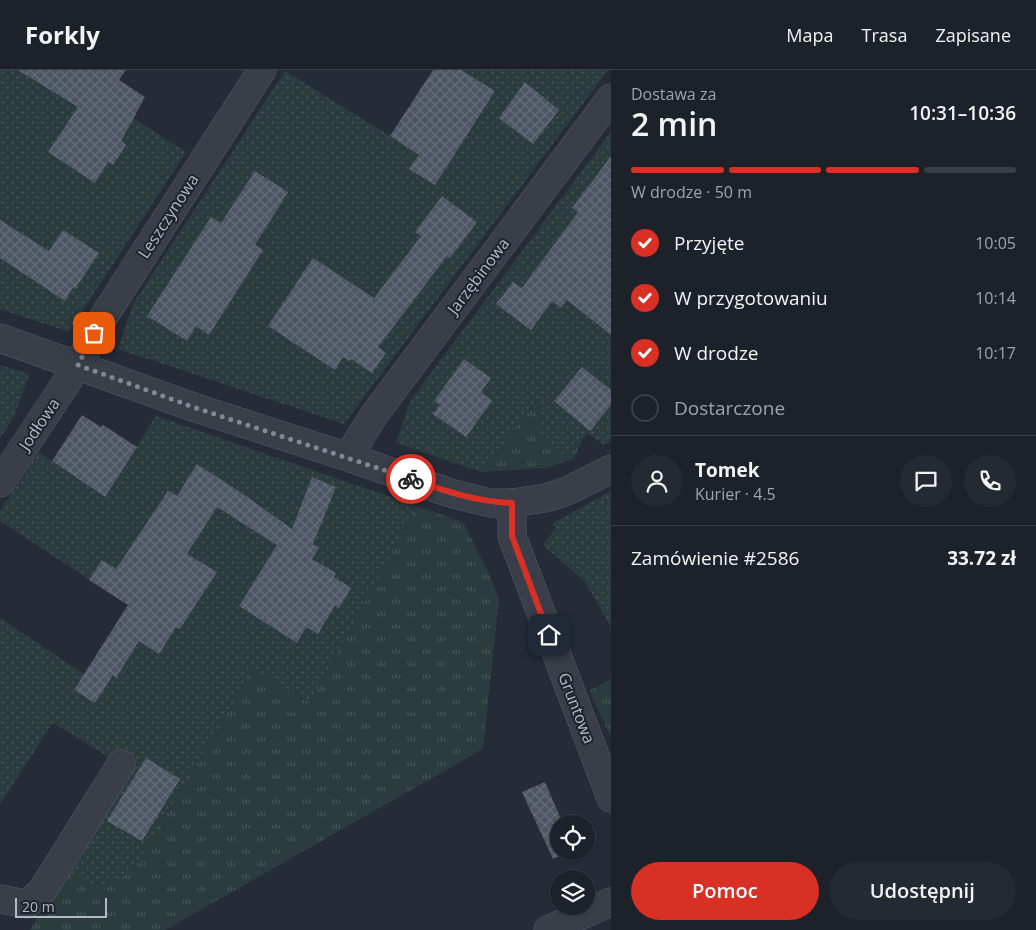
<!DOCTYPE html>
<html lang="pl">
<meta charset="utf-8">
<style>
body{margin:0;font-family:"Open Sans",sans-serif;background:#252932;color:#f1f3f6;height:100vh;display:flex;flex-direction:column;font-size:19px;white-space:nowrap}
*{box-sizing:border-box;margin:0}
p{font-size:16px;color:#a0a3a8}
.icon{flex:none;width:28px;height:28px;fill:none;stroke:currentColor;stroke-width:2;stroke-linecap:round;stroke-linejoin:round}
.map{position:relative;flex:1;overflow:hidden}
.side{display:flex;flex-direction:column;background:#1c212a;width:425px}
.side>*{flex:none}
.controls{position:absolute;left:550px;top:745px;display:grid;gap:10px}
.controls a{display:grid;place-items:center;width:45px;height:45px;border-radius:50%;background:#1c212a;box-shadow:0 1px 4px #0004,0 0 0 1px #3a3e47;font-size:25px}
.scale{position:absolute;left:15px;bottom:12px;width:92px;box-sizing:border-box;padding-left:5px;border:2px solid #b4b9c5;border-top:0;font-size:14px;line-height:18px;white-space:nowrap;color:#b4b9c5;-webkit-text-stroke:4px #1e232e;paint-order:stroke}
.pin{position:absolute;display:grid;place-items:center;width:42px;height:42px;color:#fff;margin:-21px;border-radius:10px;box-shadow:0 2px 8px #0006}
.courier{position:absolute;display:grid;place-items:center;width:50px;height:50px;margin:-25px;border:4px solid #d93025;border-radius:50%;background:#fff;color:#222;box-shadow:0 1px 6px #0007}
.overview em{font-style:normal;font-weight:600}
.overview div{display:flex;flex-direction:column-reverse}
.overview{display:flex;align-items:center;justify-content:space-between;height:85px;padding:0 20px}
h1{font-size:32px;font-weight:600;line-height:38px}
.bar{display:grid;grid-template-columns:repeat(4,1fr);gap:8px 5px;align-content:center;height:60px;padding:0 20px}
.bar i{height:6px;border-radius:4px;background:#3a3e47}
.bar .on{background:#d93025}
.bar p{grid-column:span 4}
.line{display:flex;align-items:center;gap:12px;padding:0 20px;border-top:1px solid #3a3e47}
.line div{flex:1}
.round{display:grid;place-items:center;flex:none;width:52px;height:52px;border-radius:26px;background:#252932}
ol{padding:0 20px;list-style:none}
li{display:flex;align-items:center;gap:15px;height:55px}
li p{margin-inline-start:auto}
li .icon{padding:5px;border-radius:50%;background:#d93025;color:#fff;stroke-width:4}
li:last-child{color:#a0a3a8}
li i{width:28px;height:28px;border:2px solid #3a3e47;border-radius:50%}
.primary-button{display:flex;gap:10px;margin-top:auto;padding:10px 20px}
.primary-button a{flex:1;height:58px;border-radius:30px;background:#d93025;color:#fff;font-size:20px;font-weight:600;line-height:58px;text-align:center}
.primary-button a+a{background:#252932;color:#f1f3f6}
header{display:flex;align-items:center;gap:30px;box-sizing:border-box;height:70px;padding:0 25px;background:#1c212a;border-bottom:1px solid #3a3e47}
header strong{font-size:24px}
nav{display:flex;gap:28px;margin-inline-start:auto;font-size:18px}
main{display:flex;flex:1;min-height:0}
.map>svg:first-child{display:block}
.grass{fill:url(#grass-tufts)}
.garden{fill:url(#garden-dots)}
.building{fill:url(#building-cross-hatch)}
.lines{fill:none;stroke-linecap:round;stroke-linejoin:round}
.minor-casing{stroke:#575c67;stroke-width:29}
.minor{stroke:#393e49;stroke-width:28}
.done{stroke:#828894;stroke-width:5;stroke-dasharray:0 9}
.route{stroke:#d93025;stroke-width:6}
.labels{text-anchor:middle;stroke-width:4;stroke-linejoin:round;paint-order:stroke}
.street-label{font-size:16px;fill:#b4b9c5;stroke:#1e232e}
</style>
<header>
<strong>Forkly</strong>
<nav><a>Mapa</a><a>Trasa</a><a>Zapisane</a></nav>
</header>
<main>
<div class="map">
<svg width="611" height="860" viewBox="0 0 611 860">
<defs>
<pattern id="grass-tufts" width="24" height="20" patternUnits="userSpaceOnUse" patternTransform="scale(1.25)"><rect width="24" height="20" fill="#2b3c3e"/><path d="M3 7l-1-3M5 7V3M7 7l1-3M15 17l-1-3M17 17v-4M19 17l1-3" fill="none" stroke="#475658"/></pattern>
<pattern id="garden-dots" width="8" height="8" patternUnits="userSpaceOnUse" patternTransform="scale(1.25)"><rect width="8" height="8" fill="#2b3c3e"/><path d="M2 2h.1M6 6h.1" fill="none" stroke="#475658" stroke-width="1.8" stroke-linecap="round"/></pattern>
<pattern id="building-cross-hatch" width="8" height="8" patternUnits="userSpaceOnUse" patternTransform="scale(1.25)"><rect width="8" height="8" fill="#4e5664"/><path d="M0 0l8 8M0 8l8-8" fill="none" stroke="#656c79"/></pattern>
</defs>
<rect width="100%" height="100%" fill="#252c38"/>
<g class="grass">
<path d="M541,325l24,64 19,-21 -11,21 -28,9 -64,4z"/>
<path d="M417,436l46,16 26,52 10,25 -16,150 -318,181h-135l37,-59 65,1 122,-204 56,35z"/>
<path d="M611,609v58l-22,-46z"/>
</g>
<g class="garden">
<path d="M0,0h59l127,82 -117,180 -69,-23z"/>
<path d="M433,0h175l-264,354 -226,-75 15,-45 152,-233 134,83z"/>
<path d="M611,62v309l-7,4 -16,-12 -23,26 -28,-24 3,-39 -59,76 -85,-29 14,-42z"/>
<path d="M0,295l29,9 -15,43 -14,21z"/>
<path d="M156,346l261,90 -107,197 -56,-35 -122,204 -32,16 -33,-17 61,-102 -75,-46 -53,81v-186l84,56 44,-69 -128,-84v-10l38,-59 67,45z"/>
<path d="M611,421v136l-26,-45 -42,-37 13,-17 -4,-4z"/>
</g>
<g class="building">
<path d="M18,0h108l-7,10 26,17 -24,44 5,4 -13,20 -5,-3 -13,21 -47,-31 30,-45z"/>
<path d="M433,0h28l34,21 -60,94 -26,-16 10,-14 -29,-19z"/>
<path d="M525,12l34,28 -26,34 -34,-26z"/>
<path d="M611,86v179l-44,-35 -6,8 -9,-7 -21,29 -35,-26 17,-22 9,6 56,-76 -6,-4z"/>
<path d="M255,101l33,21 -33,53 8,5 -54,85 -13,-9 -9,15 -40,-25 64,-99 10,6z"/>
<path d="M442,126l35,26 -27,36 -3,-2 -69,91 8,6 -14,20 -21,-14 -2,2 -6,-4 -8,13 -67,-44 45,-68 61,40 47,-62 -6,-4z"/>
<path d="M0,150l49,31 14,-21 36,23 -24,36 -2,-2 -8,14 -65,-43z"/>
<path d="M464,289l27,19 -10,14 11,9 -26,36 -33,-23 7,-9 -6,-4z"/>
<path d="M582,297l29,23v15l-21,26 -36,-30z"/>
<path d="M82,345l19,12 2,-2 34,22 -32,50 -53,-36z"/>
<path d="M197,394l46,30 49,35 20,-52 24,10 -23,57 6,4 -7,11 24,14 -2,4 17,11 -12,20 -4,-3 -17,29 -12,-7 -9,16 -58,-37 38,-61 -60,-38 -30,47 30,18 -37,57 -4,-2 -17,27 -20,-13 -23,37 -3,-3 -18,28 -21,-13 54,-85 -39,-25 13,-20 14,9 52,-78 9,5z"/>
<path d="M146,688l34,21 -38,62 -35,-20z"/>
<path d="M545,712l18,42h-4v27h13l-19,8 -31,-67z"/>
</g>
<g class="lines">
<g class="minor-casing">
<g id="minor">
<path d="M0,268l196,70 155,50 99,35 24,6 17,4h21l34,-5 21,-7 44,-22"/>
<path d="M351,388l5,-14 18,-29 237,-317"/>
<path d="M0,413l78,-118 23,-44 161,-251"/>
<path d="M512,433v33l99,262"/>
<path d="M0,829l27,5 15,-13 79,-127"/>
<path d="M548,860l63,-28"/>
</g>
</g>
<use href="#minor" class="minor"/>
</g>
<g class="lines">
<path class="done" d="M94,263l-16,32 118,43 215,71"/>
<path class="route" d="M411,409c34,12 65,23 101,24v33l37,99"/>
</g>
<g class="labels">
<g class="street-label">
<text transform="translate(168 146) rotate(-57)" y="6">Leszczynowa</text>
<text transform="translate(478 206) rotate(-53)" y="6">Jarzębinowa</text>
<text transform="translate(39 354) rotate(-56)" y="6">Jodłowa</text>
<text transform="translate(577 638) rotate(69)" y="6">Gruntowa</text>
</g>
</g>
</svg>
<div class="controls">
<a><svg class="icon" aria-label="locate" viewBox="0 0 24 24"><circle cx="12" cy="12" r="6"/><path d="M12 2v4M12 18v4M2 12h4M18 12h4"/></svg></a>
<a><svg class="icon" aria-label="layers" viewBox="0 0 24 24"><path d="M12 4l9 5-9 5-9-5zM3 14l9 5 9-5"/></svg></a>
</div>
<div class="scale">20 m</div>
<div class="pin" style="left:94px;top:263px;background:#ea580c"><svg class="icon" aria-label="bag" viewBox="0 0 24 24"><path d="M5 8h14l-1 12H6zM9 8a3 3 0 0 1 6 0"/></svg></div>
<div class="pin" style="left:549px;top:565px;background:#1f2937"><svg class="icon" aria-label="home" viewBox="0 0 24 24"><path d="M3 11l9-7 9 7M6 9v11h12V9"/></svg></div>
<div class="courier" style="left:411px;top:409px"><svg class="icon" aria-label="bike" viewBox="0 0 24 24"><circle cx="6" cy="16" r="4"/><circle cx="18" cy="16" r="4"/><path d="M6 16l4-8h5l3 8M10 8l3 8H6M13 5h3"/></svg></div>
</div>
<section class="side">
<div class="overview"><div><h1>2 min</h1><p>Dostawa za</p></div><em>10:31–10:36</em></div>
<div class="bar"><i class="on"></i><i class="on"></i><i class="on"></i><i></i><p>W drodze · 50 m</p></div>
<ol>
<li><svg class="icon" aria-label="check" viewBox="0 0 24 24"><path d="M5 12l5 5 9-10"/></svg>Przyjęte<p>10:05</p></li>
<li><svg class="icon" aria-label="check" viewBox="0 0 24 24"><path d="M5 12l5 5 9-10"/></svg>W przygotowaniu<p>10:14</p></li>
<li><svg class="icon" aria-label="check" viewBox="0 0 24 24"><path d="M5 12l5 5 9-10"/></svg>W drodze<p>10:17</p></li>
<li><i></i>Dostarczone</li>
</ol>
<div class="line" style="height:90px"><a class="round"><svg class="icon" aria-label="person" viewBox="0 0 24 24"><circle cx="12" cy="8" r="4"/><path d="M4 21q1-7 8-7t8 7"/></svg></a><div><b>Tomek</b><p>Kurier · 4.5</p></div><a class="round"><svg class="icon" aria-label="chat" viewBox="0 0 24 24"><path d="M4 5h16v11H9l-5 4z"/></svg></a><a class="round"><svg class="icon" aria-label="phone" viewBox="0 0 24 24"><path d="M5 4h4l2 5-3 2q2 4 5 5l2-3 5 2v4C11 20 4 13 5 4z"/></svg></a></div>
<div class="line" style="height:65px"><div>Zamówienie #2586</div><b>33.72 zł</b></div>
<div class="primary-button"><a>Pomoc</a><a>Udostępnij</a></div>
</section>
</main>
